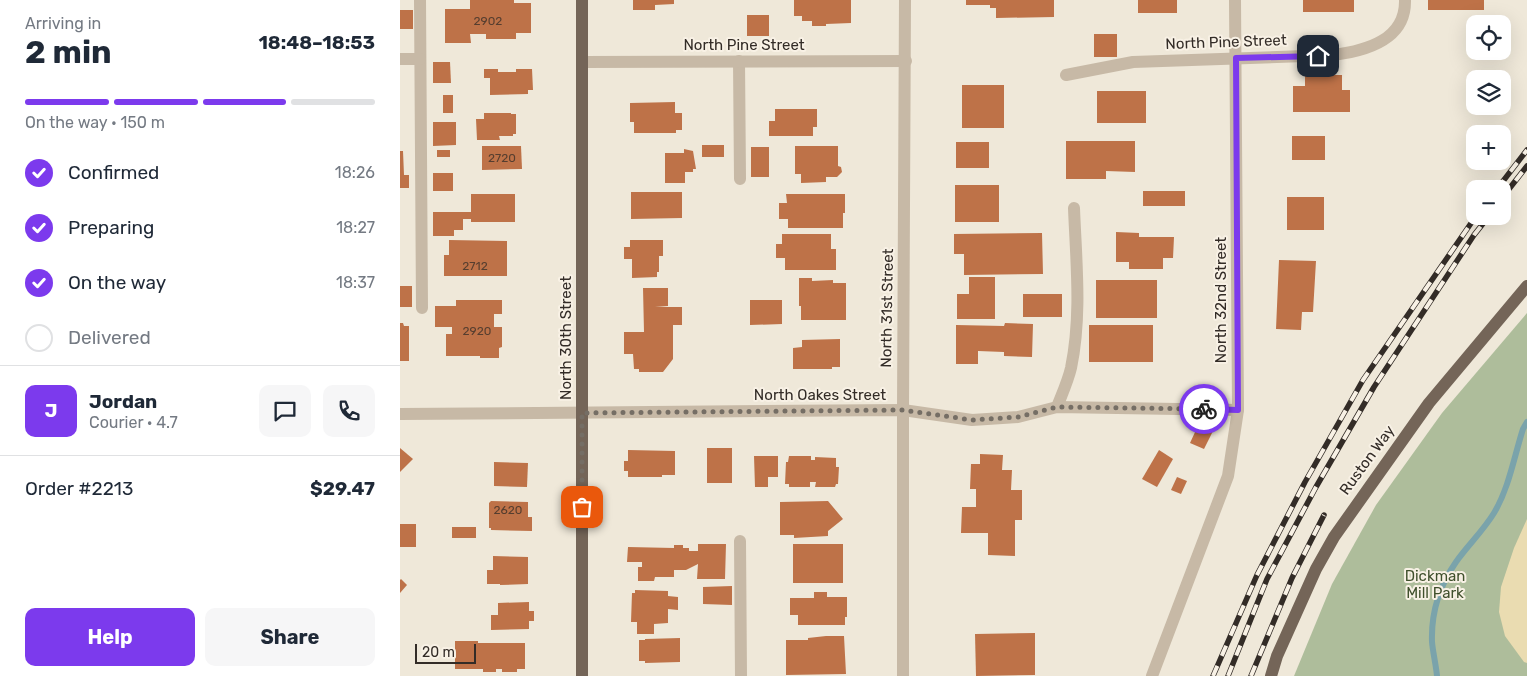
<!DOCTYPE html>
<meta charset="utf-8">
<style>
body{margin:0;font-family:Rubik,sans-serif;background:#f6f6f7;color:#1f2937;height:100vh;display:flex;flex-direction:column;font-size:19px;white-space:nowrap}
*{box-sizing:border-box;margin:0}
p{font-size:16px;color:#747a83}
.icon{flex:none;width:28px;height:28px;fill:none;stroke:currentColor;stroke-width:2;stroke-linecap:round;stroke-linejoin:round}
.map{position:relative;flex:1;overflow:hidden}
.details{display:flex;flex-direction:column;background:#fff;width:400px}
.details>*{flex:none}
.fabs{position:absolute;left:1066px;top:15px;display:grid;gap:10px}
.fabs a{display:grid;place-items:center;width:45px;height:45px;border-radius:10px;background:#fff;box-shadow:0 5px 20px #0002;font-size:25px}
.scale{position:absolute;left:15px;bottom:12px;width:61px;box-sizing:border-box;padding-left:5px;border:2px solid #332c27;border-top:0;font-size:14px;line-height:18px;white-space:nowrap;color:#332c27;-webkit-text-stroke:4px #f8f1e5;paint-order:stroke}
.pin{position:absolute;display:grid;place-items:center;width:42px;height:42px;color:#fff;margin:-21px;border-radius:10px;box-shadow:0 2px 8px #0006}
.courier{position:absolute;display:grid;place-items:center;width:50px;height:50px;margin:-25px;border:4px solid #7c3aed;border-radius:50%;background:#fff;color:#222;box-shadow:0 1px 6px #0007}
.overview em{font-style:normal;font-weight:700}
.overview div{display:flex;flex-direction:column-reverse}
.overview{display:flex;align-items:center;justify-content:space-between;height:85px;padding:0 25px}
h1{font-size:32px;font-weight:700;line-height:38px}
.bar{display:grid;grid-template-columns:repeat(4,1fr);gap:8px 5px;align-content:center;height:60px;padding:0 25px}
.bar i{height:6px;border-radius:4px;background:#e0e1e3}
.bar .on{background:#7c3aed}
.bar p{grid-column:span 4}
.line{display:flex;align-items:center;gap:12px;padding:0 25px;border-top:1px solid #e0e1e3}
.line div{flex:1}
.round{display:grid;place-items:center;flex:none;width:52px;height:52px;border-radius:10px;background:#f6f6f7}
ol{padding:0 25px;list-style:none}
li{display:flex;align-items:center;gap:15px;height:55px}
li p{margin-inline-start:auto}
li .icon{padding:5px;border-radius:50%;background:#7c3aed;color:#fff;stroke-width:4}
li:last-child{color:#747a83}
li i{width:28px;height:28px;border:2px solid #e0e1e3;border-radius:50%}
.button{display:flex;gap:10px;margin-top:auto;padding:10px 25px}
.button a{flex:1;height:58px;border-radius:10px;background:#7c3aed;color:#fff;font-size:20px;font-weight:700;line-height:58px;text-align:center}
.button a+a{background:#f6f6f7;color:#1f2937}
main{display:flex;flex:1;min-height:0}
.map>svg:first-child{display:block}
.green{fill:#aebd9b}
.sand{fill:#eadcb1}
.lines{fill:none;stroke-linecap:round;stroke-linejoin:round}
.stream{stroke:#7aa3ab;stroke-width:6}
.building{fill:#be7248}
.minor{stroke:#c7b9a6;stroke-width:12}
.major{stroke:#746558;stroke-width:12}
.rail-casing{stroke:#332c27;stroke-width:5.5}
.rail{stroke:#f8f1e5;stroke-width:4;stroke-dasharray:11;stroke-linecap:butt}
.done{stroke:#756e65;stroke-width:5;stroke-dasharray:0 9}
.route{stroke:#7c3aed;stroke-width:6}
.labels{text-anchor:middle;stroke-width:4;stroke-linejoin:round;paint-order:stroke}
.number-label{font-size:12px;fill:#563e2f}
.street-label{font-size:15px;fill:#332c27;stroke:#f8f1e5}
.park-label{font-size:15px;fill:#3f502c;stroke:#f8f1e5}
</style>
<main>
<section class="details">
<div class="overview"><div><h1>2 min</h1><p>Arriving in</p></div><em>18:48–18:53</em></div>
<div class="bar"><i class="on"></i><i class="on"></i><i class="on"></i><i></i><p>On the way · 150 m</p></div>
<ol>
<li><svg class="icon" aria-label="check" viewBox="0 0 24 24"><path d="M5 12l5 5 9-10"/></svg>Confirmed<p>18:26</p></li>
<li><svg class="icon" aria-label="check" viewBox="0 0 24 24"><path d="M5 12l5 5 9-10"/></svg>Preparing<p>18:27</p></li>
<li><svg class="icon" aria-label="check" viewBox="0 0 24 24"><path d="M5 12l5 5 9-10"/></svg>On the way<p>18:37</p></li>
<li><i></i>Delivered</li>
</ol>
<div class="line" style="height:90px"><b class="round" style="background:#7c3aed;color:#fff">J</b><div><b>Jordan</b><p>Courier · 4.7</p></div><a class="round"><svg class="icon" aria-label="chat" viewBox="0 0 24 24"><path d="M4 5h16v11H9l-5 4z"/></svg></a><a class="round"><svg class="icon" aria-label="phone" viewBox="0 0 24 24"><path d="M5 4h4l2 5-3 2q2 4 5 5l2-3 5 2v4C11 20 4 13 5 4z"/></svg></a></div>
<div class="line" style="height:65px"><div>Order #2213</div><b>$29.47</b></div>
<div class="button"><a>Help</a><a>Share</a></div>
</section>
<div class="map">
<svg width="1127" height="676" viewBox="0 0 1127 676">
<rect width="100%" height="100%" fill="#efe8d9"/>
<path class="green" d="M1127,313v363h-233l38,-92 44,-79 66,-92z"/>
<path class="sand" d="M1127,519v144l-3,-1 -19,-26 -6,-24 2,-25 13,-39z"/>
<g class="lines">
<path class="stream" d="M1037,676c-1,-11 -4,-23 -5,-34 -1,-29 8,-57 24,-80 12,-17 27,-31 38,-49 15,-25 20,-56 29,-84l4,-7"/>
</g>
<g class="building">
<path d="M70,0h44v3h17v30h-15v6h-30v-5h-16l1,9h-26v-34h25z"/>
<path d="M233,0h41v4l-19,1v5h-22z"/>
<path d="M394,0h57v23l-25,1v2h-14v-5h-10v-5h-8z"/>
<path d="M566,0h88v17l-58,1v-10h-6v-3h-24z"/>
<rect x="738" y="0" width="39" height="13"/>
<rect x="903" y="0" width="51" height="12"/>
<rect x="1028" y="0" width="56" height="10"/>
<rect x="0" y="10" width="13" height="19"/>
<rect x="347" y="15" width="22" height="21"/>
<rect x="694" y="34" width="23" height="23"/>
<path d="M33,62h17l1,21h-18z"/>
<path d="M84,69h14v3h18v-3h16l1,21h-5v4l-38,1v-17h-6z"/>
<path d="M905,75h37v15h8v22h-57v-26h12z"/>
<rect x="562" y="85" width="42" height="43"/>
<rect x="697" y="91" width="49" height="32"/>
<rect x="43" y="95" width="10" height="18"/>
<path d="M275,102v11h7v17h-6v3h-42v-11h-4v-19z"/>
<path d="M375,109h42v18h-4v9h-44v-15h6z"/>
<path d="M84,113h27v1h5v20h-3v2h-14l1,4h-23l-1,-21h8z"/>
<path d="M33,122h23v23l-23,1z"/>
<rect x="892" y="136" width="33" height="24"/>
<path d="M666,141h69v31l-29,-1v8h-40z"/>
<rect x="556" y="142" width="33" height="26"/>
<rect x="302" y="145" width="22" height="12"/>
<path d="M82,146h39l1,23 -40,1z"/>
<path d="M395,146h43v20l3,1 1,5 -5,5h-11v5l-25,1v-9h-6z"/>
<rect x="351" y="147" width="18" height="30"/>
<path d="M284,149l9,2 3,18h-3v3h-8v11h-20v-30h19z"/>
<rect x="37" y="150" width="13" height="7"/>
<path d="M0,151h3l1,24h5v13h-9z"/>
<rect x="33" y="173" width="20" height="18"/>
<rect x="555" y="185" width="44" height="37"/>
<rect x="743" y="191" width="42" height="15"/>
<path d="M231,192h51v26l-51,1z"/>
<path d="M71,194h44v28h-44v-3h-8v11h-9v6h-21v-24h38z"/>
<path d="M386,194h59v19h-2v15h-55v-9h-9v-16h8z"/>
<rect x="887" y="197" width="37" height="33"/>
<path d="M716,232l23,1v4h35l-1,21h-10v11h-34v-7h-13z"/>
<path d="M642,233l1,41 -79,1v-21h-10v-20z"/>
<path d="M382,234h49v15h5v21h-51v-12h-9v-14h6z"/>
<path d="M49,240l58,1v35h-63v-21h5z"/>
<path d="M230,240h33v16h-4v16h-2v5l-25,1v-19h-8v-12h6z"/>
<path d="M879,260l37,1 -3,51h-11l-1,18 -25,-1z"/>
<path d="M569,277h26v42h-38v-25h12z"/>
<path d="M399,278h13v3l21,-1v3h13v37h-45v-14h-2z"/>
<rect x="696" y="280" width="61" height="38"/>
<rect x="0" y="286" width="12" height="21"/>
<path d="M243,288h25v18l-13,1h27v18h-9v34l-10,13h-24v-3h-5l-1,-15h-9v-22h20z"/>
<rect x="623" y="294" width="39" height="23"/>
<path d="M56,300h46v14h-8v13h8v20l-3,1v10h-19v-2h-34v-22h6v-7h-17v-21h21z"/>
<path d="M350,300h32v24l-32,1z"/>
<path d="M0,323h3l1,3h5v35h-9z"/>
<path d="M605,323l28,1 -1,33 -28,-1v-4l-26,-1v13h-22v-39l48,1z"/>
<rect x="689" y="325" width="64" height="37"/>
<path d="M440,339v28h-8v2h-39v-21l9,-1v-7z"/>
<path d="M802,426l11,5 -9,18 -14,-6 6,-13 3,2z"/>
<path d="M0,448l13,11 -13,13z"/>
<rect x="307" y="448" width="25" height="35"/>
<path d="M228,450l47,1v24h-13v2h-34v-6h-4v-10h4z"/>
<path d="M759,450l14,9 -16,28 -15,-8z"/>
<path d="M580,454l23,1 -1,15h10l-1,20h11v30h-7v36l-27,-1v-22h-27l1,-26h14v-18h-6l1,-25h9z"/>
<path d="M354,456h24v21h-10v10h-13z"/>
<path d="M389,456h22v4h4v-3l21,1v9h3l-1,17h-2l-1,3h-20l1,-5h-6v5h-21v-3h-4l1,-22h2z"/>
<path d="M94,462l34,1 -1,24 -33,-1z"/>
<path d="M777,477l10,4 -6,13 -10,-4z"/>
<path d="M91,501l37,1v15h4v14l-41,-1v-2h-2v-25z"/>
<path d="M428,501l15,18 -15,12v5l-34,2v-3h-14v-33z"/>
<rect x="0" y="524" width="16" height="23"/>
<rect x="52" y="527" width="24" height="11"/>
<path d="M298,544h28l-1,35h-28l1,-15 -12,6h-12v7h-19l-1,4h-16v-14h4v-5h-15l1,-15 46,1v-3h9v3h6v3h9z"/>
<rect x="393" y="544" width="50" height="39"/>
<path d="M93,556l35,1v27l-28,1v-1h-13v-14h6z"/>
<path d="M1,579l6,6 -7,8v-13z"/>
<path d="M332,586v19l-29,-1v-17z"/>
<path d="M235,590l33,1v5l10,1v13l-10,-1v14l-14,1v10h-17v-12h-6l1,-29h3z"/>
<path d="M414,592h13v5h20v20h-2v8h-47v-10h-8v-17h24z"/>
<path d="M129,602v9h5v10h-5v8l-38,1v-15h7v-12z"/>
<path d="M635,633v42l-59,1 -1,-42z"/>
<path d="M426,636h18l2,38 -60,1v-35h22v-2z"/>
<path d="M280,638v24l-35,1v-2h-6v-21h6v-1z"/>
<path d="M55,641h23v2h47v26h-8v3h-15v-3h-6v3h-13v-3h-28z"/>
</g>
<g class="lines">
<g class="minor">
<path d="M20,0l2,308"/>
<path d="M0,59h20"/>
<path d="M339,61l1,118"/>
<path d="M183,62l323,-1"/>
<path d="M666,75l67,-13 200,-7c33,-4 73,-15 72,-55"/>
<path d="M657,407c5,-13 11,-26 14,-39 11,-53 5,-107 3,-160"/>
<path d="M0,414l503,-4 69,10 46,-3 39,-10 181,3"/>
<path d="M340,541l1,135"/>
<path d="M503,676v-266l2,-410"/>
<path d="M752,676l76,-200 10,-66 -3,-410"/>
</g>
<g class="major">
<path d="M182,676v-676"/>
<path d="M871,676l6,-20 39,-87 18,-32 95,-134 98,-117"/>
</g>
<g class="rail-casing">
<g id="rail">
<path d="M1097,189l30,-39"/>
<path d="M1102,198l25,-32"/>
<path d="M813,676l44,-101 48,-93 58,-102 113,-164"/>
<path d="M828,676l39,-97 49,-92 58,-100 100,-152 15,-19"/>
<path d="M851,676l41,-98 32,-63"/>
</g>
</g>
<use href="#rail" class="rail"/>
</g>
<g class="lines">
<path class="done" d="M182,507v-94l321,-3 69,10 46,-3 39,-10 147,2"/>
<path class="route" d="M804,409l34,1 -2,-352 82,-2"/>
</g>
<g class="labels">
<g class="number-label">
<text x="88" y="25">2902</text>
<text x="102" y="162">2720</text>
<text x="75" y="270">2712</text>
<text x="77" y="335">2920</text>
<text x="108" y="514">2620</text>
</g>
<g class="street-label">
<text transform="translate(826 42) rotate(-2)" y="5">North Pine Street</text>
<text x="344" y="50">North Pine Street</text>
<text transform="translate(821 300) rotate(-90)" y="5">North 32nd Street</text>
<text transform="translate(487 308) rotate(-89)" y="5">North 31st Street</text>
<text transform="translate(166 338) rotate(-90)" y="5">North 30th Street</text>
<text x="420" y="400">North Oakes Street</text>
<text transform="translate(967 460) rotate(-54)" y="5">Ruston Way</text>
</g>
<g class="park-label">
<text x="1035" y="581">Dickman<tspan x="1035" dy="17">Mill Park</tspan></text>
</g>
</g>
</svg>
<div class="fabs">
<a><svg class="icon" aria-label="locate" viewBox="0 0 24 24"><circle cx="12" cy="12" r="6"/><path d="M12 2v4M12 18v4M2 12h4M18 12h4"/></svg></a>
<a><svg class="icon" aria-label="layers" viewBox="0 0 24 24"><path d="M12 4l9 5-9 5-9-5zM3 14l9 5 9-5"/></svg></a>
<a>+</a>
<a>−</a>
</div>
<div class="scale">20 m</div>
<div class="pin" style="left:182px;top:507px;background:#ea580c"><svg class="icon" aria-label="bag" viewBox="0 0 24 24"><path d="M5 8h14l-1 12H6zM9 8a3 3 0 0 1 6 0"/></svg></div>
<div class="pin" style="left:918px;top:56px;background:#1f2937"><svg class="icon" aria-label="home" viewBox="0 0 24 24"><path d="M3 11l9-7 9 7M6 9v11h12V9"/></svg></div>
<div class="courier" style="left:804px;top:409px"><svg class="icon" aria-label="bike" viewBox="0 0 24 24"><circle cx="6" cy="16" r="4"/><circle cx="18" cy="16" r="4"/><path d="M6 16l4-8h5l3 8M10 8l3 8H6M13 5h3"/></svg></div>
</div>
</main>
